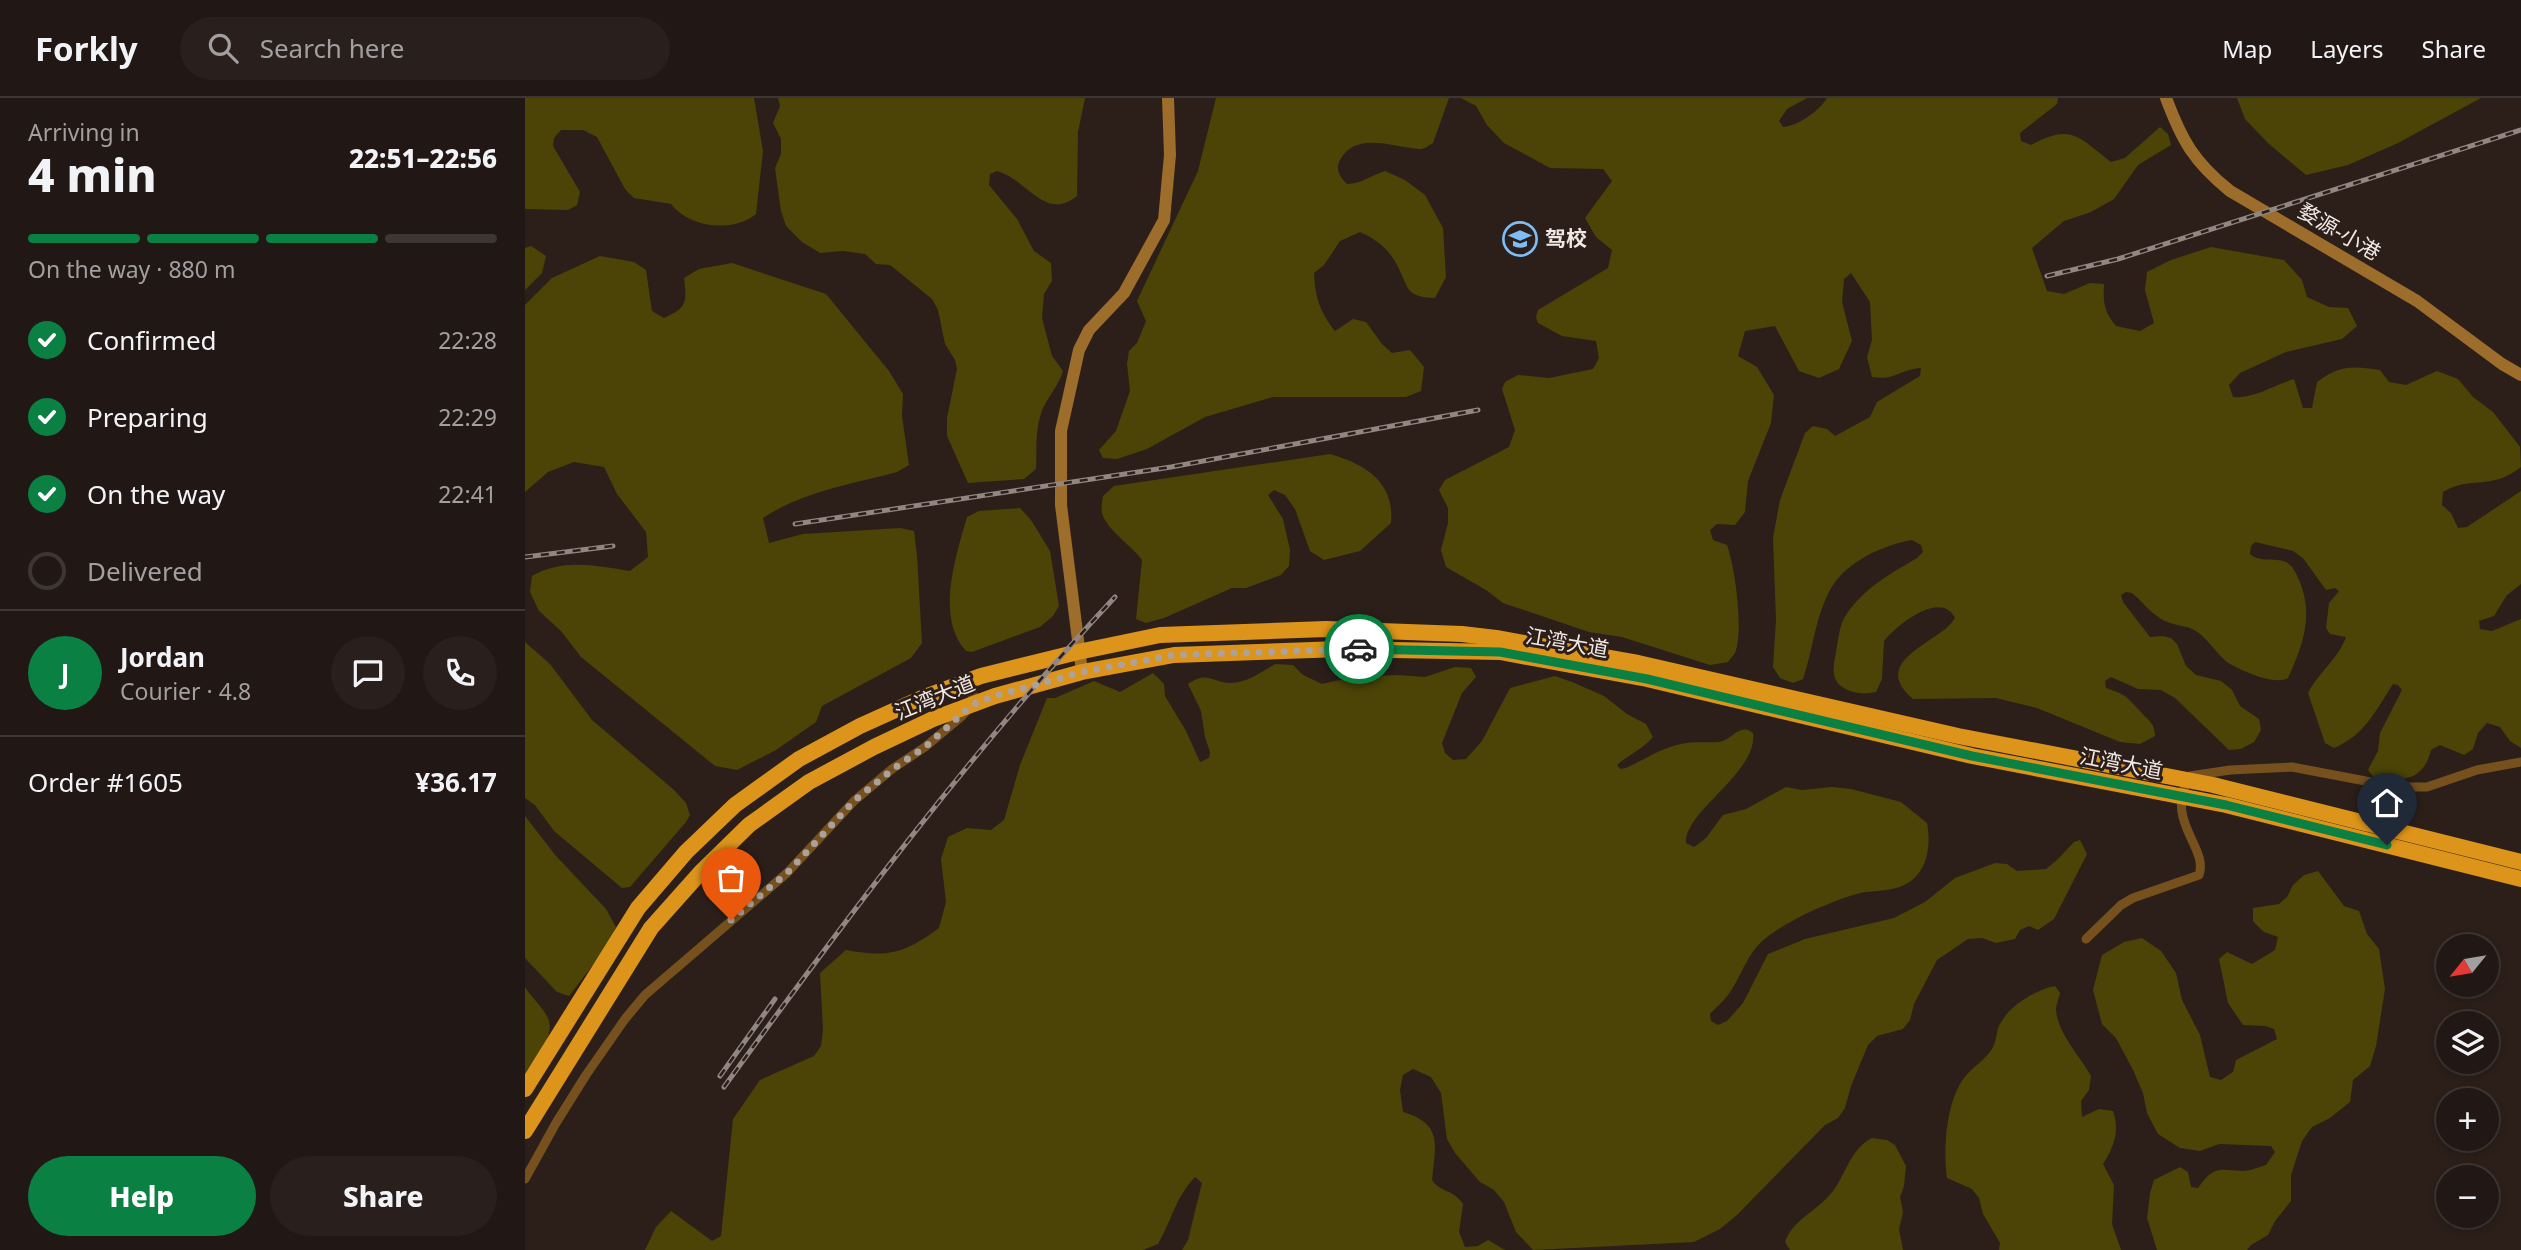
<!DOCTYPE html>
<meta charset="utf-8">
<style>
body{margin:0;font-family:"Noto Sans","Noto Sans SC",sans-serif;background:#29201d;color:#f1f3f6;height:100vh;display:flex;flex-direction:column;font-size:26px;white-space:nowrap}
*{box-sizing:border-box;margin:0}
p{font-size:23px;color:#a29fa0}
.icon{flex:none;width:38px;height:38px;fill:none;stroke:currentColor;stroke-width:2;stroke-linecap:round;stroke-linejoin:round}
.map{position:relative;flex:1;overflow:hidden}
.details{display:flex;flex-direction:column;background:#211714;width:525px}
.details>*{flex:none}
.needle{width:46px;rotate:240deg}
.buttons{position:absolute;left:1911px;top:836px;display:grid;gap:14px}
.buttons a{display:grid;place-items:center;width:63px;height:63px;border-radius:50%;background:#211714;box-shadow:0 4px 10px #0003,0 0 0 2px #3e3634;font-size:35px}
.pin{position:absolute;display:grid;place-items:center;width:60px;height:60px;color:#fff;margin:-72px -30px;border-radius:50% 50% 50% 0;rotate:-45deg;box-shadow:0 0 7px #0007}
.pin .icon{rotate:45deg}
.courier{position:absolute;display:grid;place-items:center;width:70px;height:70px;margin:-35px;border:5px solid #0b8043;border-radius:50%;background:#fff;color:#222;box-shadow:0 2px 9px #0007}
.head em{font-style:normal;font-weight:800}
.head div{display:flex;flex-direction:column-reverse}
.head{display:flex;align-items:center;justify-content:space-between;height:119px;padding:0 28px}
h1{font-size:46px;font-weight:800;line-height:52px}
.bar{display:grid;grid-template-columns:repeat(4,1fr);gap:10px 7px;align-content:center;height:84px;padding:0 28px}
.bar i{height:9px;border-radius:5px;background:#3e3634}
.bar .selected{background:#0b8043}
.bar p{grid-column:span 4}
.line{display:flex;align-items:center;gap:18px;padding:0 28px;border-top:2px solid #3e3634}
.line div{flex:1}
.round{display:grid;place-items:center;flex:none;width:74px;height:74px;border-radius:37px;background:#29201d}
ol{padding:0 28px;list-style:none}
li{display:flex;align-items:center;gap:21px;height:77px}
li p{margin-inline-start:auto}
li .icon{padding:7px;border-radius:50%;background:#0b8043;color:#fff;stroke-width:4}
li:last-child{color:#a29fa0}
li i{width:38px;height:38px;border:4px solid #3e3634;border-radius:50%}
.button{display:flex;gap:14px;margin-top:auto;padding:14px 28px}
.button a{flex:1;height:80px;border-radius:42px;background:#0b8043;color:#fff;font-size:28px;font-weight:800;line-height:80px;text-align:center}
.button a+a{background:#29201d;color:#f1f3f6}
header{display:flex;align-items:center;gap:42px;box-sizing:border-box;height:98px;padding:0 35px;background:#211714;border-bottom:2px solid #3e3634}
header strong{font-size:33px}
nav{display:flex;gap:38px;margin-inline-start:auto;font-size:24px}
.search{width:490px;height:63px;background:#29201d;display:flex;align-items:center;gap:18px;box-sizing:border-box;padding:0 24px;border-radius:38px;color:#a29fa0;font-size:26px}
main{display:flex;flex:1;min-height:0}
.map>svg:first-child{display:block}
.green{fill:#4b4406}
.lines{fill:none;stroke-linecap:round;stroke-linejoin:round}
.street{stroke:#76511d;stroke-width:9}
.secondary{stroke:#9c6d2b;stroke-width:12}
.highway{stroke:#dd941a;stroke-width:16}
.rail-casing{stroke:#918681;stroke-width:5}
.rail{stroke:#2c1f1a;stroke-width:2.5;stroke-dasharray:8;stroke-linecap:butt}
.done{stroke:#aca29d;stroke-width:7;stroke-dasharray:0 12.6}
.route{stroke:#0b8043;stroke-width:9}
.labels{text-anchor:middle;stroke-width:6;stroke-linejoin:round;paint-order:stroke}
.street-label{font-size:21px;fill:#f1e8e4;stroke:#2c1f1a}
.poi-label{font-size:21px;font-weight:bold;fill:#f1e8e4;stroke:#2c1f1a;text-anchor:start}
</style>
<header>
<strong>Forkly</strong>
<div class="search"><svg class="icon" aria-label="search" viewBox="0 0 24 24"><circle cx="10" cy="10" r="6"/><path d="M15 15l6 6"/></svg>Search here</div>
<nav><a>Map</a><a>Layers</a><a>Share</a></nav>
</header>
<main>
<section class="details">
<div class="head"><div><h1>4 min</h1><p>Arriving in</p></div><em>22:51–22:56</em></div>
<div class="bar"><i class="selected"></i><i class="selected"></i><i class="selected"></i><i></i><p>On the way · 880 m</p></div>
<ol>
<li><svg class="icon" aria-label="check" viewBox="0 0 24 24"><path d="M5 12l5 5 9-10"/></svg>Confirmed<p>22:28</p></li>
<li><svg class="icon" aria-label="check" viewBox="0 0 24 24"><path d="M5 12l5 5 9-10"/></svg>Preparing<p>22:29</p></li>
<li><svg class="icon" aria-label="check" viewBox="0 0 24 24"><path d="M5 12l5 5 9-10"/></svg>On the way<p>22:41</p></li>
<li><i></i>Delivered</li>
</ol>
<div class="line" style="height:126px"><b class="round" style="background:#0b8043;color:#fff">J</b><div><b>Jordan</b><p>Courier · 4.8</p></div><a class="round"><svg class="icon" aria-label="chat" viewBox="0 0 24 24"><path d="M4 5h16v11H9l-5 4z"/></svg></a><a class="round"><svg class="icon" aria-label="phone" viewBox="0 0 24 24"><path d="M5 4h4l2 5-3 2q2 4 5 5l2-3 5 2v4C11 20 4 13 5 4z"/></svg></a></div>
<div class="line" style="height:91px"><div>Order #1605</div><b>¥36.17</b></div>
<div class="button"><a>Help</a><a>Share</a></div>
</section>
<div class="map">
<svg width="1996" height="1152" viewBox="0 0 1996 1152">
<rect width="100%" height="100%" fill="#2c1f1a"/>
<g class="green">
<path d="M0,0h229l9,53 -7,63c-23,19 -67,14 -85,-10l-37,-6 -9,-9 -28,-52 -14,-7h-22l-7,8 -1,8 27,46 -3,13 -9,5 -43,-1z"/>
<path d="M253,0h307l-7,34 -1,64c-32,26 -50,-17 -80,-25l-7,3 -1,11 28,34 17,32 17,12 1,18 -8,13 -2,24 10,38 11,15c-5,17 -19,29 -23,46 -5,16 -3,36 -4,52l-12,10 -56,4 -21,-47v-18l10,-49 -2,-9 -10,-16 -7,-34 -6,-11 -42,-34 -14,-1 -11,-10 -22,-3 -23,2 -18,-11 -16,-16 -5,-15 -6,-43 6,-14v-15l-8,-16 7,-17z"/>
<path d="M691,0h233l-16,45c-5,3 -9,7 -15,6 -25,-2 -62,-18 -78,11 -5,10 0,17 7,24 14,0 25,-9 38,-13l20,9 20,15 18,33 3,49 -11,21c-31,-1 -26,-11 -38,-33 -8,-16 -21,-26 -37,-33l-20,9 -16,24 -10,8c1,24 6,39 21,58l18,-12 13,3 16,22 10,9 18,-3 14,17 -3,24 -15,6h-133l-68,20 -58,32 -30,10 -14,-1 -4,-8 17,-19 14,-40 -3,-27 2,-13 8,-8 9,-22 -9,-20 61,-130z"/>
<path d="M936,0h346l-20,11 -8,12 4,6c15,-1 36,-16 44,-29h231l-1,6 -37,29 1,8 10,4c41,-22 47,-8 80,17l14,-4 35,-31 8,7 3,11 -33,20 -24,34 -23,13 -27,9 -32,27 15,43 17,3 26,-11 14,1c-1,18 0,28 12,42l24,5 14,-8 -9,-33 2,-18 24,-12 40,-13 73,13 18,20 5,17 22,10 19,1 9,18 -15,13 -56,13 -46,21 -11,12 4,12c21,2 40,-12 61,-18l9,29h9l5,-26c23,-17 35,-16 63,-12l9,12 17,3 31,-14 21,8 15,18 20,15 27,35 1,20c-30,24 -50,8 -78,25l-1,13 9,8 7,15 9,-1 54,-36v93l-14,11 -13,21 -15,5 1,8 12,2 29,-12v129l-11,-7 -10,-14 -13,-4 -9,10 -5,16 -9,6 -24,-10 -9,5c-8,32 -29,31 -57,28l-6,-8 10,-19 2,-18 22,-43 -4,-5 -5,-1c-17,26 -28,51 -59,64l-9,-5 -17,-50c10,-20 31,-35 38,-56l-16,-3 -4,-6 3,-25 10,-12 -4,-3 -9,2 -23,-32 -10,-7 -38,-9 -4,4 -1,8c10,9 25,3 36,8 7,4 10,11 13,18 15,35 4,65 -11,98 -13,8 -49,-8 -61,-16 -11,-9 -19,-23 -31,-31 -10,-6 -21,-5 -31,-10 -13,-6 -22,-19 -33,-28l-6,-1 -5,3 2,7 27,35 12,-1 9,2 6,6 9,22 10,9 25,6 11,9 8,16 19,13 2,11 -7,12 -13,7 -12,1 -54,-52 -14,-8 -23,-1 -27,-12 -6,4 1,7c21,7 20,8 34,23 8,9 15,12 15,25l-15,8 -20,-2 -83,-34 -41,-10 -83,1c-46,-39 28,-56 42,-81 -14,-28 -57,6 -71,23l-2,38 -6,13c-11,2 -15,2 -26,-1 -23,-9 -16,-25 -13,-45 2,-11 3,-22 9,-31 18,-27 44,-41 71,-57l6,-6 -2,-7 -9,-5c-29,5 -67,22 -82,50 -15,28 -17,60 -27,89l-10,4 -13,-5 -7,-11 3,-47 -3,-82 7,-38 25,-67 8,-7 14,3 8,7 35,-19 7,-15 43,-26 1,-8c-21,1 -26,13 -49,9l-5,-20 5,-17 -2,-38 -19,-29 -7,6 -2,23 10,39 -13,28 -20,9 -20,-7 -24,-45 -30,5 -7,25 19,11 17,28 -3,28 -23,58 -3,31 -10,13 -18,-1 -7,6 3,10 14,5c8,22 17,87 8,108 -2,3 -5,6 -7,9l-18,3 -88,-28 -33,-5 -86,-29 -17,-13 -40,-23 -5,-17 7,-27v-15l-9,-18 6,-10 64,-33 6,-17 -13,-41 3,-7 13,-7 31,3 44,-9 6,-11 -3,-17 -34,-5 -24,-13 -2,-6 2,-7 70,-42 4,-18 -16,-13 -11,-19 27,-37 -9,-12 -53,-1 -46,-25 -17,-18 -11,-19z"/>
<path d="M1712,0h244l-83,45 -50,22 -42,10 -37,-31 -24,-25z"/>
<path d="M6,148l15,10 -4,17 -17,17v-42z"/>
<path d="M75,158l34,6 12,8 6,41 12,7c23,-10 23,-16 20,-40l15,-9 33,-6 94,31 63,77 14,23 -1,22 7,49 -12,7c-45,12 -95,20 -134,46l6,25 34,-9 97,-6 14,3 3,25 5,87 -11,15 -89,48 -6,16 -40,28 -39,20 -22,-4 -134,-109 -20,-26 -22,-20 -9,-19 2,-16c32,-18 63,-10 98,-5l18,-14 -2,-25 -29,-38 -13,-27 -30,-5 -26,10 -23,20v-187l27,-27z"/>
<path d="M805,356c35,10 65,28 61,69l-31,28 -36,9 -14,-9 -15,-42 -10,-14 -11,-5 -6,5 15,24 7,31 -1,16 -8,9 -35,13h-14l-68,30 -18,5 -10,-4 6,-59c-10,-14 -36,-31 -40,-47 -1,-4 0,-12 1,-17l11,-10z"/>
<path d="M495,410l11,12 19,31 9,55 -6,10 -13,11 -68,25 -6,-1c-31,-33 -10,-95 1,-134l12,-6z"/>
<path d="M0,544l25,22 42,56 82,70 12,13 4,12 -4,7 -56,65 -8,1 -68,-57 -19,-26 -10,-7z"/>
<path d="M750,566l18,1 10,10 19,9 31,-7 44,-2 28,2 30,-10 16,1 5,9 -14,16 -20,50 3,10 8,7 13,-1 16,-18 28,-53 45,-12 17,6 32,14 23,18 19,10 7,13c-10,12 -25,18 -36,28l3,4 6,-1c18,-8 35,-20 55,-24 14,-3 26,-1 38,-2 13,-2 21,-20 34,-9 5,40 -69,78 -67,110l8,4 12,-9 17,-23 23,-6 40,-22 16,3 30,-3 19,2 50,13 26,21c5,26 -1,57 -31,65 -14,4 -29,2 -43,7 -28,9 -62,24 -86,42 -20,15 -25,39 -39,58 -5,7 -13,13 -18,19l1,7 7,4 9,-4 16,-18 25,-49 37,-15 89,-21 31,-16 30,-24 40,-15 12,1 10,7 29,-2 12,-10 16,-17 6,-2 7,14 -33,65 -16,11 -9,-4 -9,4 -5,9 -19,4 -14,-5 -14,1 -31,21 -23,44 -4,16 -7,9 -26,7 -9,9 -17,41 -6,22 -7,10 -13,7 -88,90 -17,14 -26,13 -161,8 -17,-18 -12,-30 -10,-12 -14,-8 -25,-29 -8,-14 -6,-46 -10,-16 -18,-8 -10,6 -3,15 3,22c41,12 32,34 29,68 10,14 20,8 31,24l-4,28 6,15 13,-1 10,-6 17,10h-323l6,-10 14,-57 -7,-6c-20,21 -23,43 -37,67l-15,6h-498l11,-23 15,-16 41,30 9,-5 12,-117 27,-39 54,-24 7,-10 2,-17 -3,-56 26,-23c42,8 59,3 93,-22l7,-26 -5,-43 7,-22 19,-9 24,2 13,-10 16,-55 27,-67h8l39,-17 26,11 33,-19 11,11 1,12 21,35 14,31 9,-4 1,-6 -5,-15 -4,-26 -13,-27c19,-13 22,-3 41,-1 16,1 33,-11 46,-19z"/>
<path d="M0,718l31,40 50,53 10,18 -4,13 -43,56 -12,-4 -32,-34z"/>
<path d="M1793,773l26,35 15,5 8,23 12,15 6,40 -9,57 -6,20 -17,14 -3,22 -20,16 -18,9 -10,14 -11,34v26l-16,20 -7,14 -17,10 -4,5h-90l-10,-32 3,-25 4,-13 26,-13 8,5 3,15 7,1c17,-23 20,-18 45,-17 7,0 16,-4 23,-6l9,-13 -4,-6 -52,-2 -19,7 -20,-3 -22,-14 -11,-21 -4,-20 -10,-23 -17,-32 -14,-14 -9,-34 9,-35 22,-13 18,-4 19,13 15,22 6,27 18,35 10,42 11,3 12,-8 3,-12 41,-21 -3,-10 -9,-3 -22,-1 -15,-22 -9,-44 8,-7 25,12 23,-14 3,-13 -14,-5 -11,-11v-13l26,-4 8,-7 6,-12 11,-10z"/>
<path d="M1530,888l5,7c-1,5 -4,12 -4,17 2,24 24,46 35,66l-2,14 -8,11 1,16 17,-8 14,2c7,20 1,36 -10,53l11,21 -2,39 9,26h-122l1,-7 -17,-29 -4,-16 -7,-9 -25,-11c-4,-28 -1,-76 17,-100 8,-11 23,-19 29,-31 4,-7 3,-15 6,-21 9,-20 36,-36 56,-40z"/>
<path d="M0,889c6,10 18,20 23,31 8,19 -13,40 -23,55z"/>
<path d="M1347,1040l15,2 8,5 11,21 -2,20 -4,11 3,15 -4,17 4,21h-113l-5,-8c7,-20 27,-29 41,-43 20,-19 21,-48 46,-61z"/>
</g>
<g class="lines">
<g class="street">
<path d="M1561,841l35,-34 12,-7 66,-23c10,-28 -36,-54 -9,-99l40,-6 62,-3 105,20h30l50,-17 44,-8"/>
<path d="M0,1081l31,-56 30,-48 39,-56 20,-24 142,-122 67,-72 38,-32 33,-22 37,-31 10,-11 2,-27"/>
</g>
<g class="secondary">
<path d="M1641,0c16,43 28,64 64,93l187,110 85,63 19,11"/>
<path d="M557,574l-21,-167v-74l18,-81 10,-20 35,-37 40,-73 6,-65 -2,-57"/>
</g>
<g class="highway">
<path d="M0,991l113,-181 48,-56 49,-47 64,-46 61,-33 62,-28 59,-22 97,-24 82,-17 166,-6 136,5 34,4 142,25 320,73 255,49 308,77"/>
<path d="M0,1033l126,-203 49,-55 49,-48 60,-43 65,-35 59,-28 62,-23 87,-24 92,-17 166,-6 160,3 147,27 325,77 254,49 295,74"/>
</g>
<g class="rail-casing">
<g id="rail">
<path d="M1522,178l71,-17 403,-129"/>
<path d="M270,426l376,-57 307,-57"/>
<path d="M0,459l88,-11"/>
<path d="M195,978l55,-77"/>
<path d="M199,989c123,-170 248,-337 391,-490"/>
</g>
</g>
<use href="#rail" class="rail"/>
</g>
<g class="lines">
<path class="done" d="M206,822l56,-47 67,-72 39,-32 32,-22 47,-42 23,-9 87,-24 92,-17 185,-6"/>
<path class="route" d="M834,551l141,3 147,27 325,77 254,49 161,40"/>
</g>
<defs>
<g id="school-ring" transform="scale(1.75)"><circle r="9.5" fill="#2c1f1a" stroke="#7dbef9" stroke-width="1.5"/><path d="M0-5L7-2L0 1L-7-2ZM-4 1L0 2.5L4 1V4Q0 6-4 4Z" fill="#7dbef9"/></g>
</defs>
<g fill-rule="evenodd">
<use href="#school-ring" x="995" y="141"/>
</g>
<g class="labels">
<g class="street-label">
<text transform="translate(1814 134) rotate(30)" y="7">婺源-小港</text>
<text transform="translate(1042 545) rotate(10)" y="7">江湾大道</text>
<text transform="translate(410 600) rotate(-22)" y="7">江湾大道</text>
<text transform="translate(1596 666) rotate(11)" y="7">江湾大道</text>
</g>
<g class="poi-label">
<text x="1020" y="148">驾校</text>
</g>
</g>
</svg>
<div class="buttons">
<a><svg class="needle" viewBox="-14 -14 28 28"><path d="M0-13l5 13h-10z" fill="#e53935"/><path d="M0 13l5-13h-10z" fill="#a29fa0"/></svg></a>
<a><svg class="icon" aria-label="layers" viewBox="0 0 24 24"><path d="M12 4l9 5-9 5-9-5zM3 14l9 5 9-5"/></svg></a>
<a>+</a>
<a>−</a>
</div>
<div class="pin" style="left:206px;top:822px;background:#ea580c"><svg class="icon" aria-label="bag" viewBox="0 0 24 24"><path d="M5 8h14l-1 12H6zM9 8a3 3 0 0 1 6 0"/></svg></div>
<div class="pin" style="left:1862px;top:747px;background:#1f2937"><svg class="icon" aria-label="home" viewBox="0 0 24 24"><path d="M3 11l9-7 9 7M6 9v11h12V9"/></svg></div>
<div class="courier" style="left:834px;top:551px"><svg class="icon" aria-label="car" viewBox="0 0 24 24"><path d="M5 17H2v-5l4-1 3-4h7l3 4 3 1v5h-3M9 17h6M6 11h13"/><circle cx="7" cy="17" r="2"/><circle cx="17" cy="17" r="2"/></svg></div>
</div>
</main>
